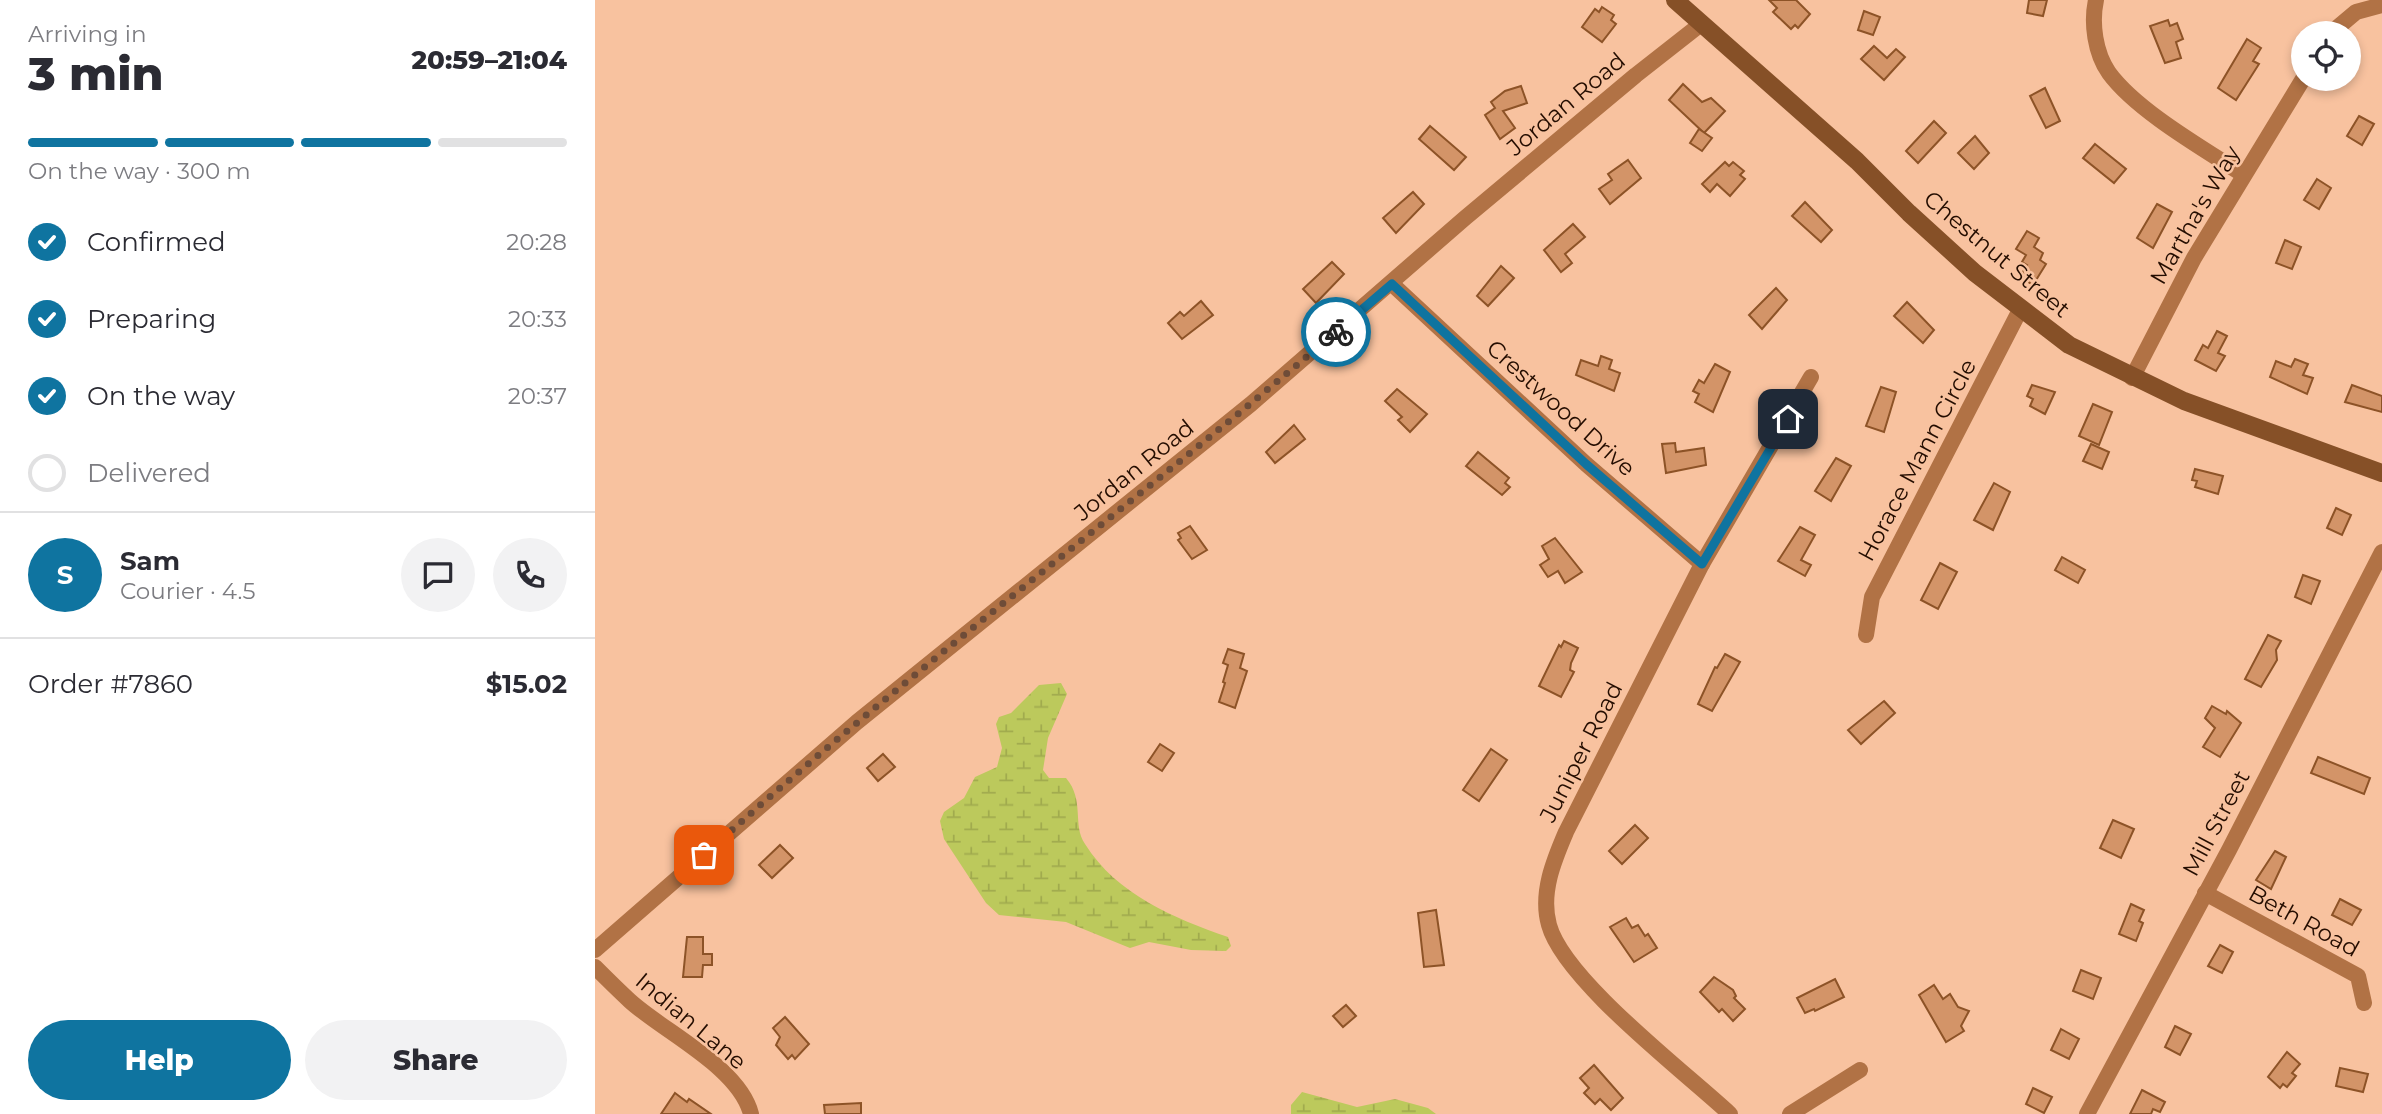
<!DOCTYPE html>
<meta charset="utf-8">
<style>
body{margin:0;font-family:Montserrat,sans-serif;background:#f2f2f3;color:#2b2b33;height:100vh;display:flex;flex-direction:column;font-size:26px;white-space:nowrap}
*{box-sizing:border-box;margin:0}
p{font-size:23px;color:#7c7c81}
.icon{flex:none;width:38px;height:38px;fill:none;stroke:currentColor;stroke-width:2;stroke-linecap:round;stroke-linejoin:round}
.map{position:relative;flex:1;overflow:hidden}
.side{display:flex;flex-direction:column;background:#fff;width:595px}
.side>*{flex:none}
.controls{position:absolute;left:1696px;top:21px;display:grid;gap:14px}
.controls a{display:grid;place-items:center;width:70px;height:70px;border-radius:50%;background:#fff;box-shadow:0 4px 10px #0003;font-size:35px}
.pin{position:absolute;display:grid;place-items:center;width:60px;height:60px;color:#fff;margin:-30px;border-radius:14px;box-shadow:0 4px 10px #0006}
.courier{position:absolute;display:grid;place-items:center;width:70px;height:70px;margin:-35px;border:5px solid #0f74a0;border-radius:50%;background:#fff;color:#222;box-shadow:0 2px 9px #0007}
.overview em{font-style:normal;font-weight:800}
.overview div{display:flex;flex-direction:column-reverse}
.overview{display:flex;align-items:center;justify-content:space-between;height:119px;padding:0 28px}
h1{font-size:46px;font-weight:800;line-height:52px}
.bar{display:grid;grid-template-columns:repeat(4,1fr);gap:10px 7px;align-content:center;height:84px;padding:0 28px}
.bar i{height:9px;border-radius:5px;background:#e1e1e2}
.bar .active{background:#0f74a0}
.bar p{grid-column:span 4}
.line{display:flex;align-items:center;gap:18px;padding:0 28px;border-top:2px solid #e1e1e2}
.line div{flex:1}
.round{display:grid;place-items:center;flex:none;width:74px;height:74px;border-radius:37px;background:#f2f2f3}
ol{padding:0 28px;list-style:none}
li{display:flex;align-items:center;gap:21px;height:77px}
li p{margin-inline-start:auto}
li .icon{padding:7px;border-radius:50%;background:#0f74a0;color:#fff;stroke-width:4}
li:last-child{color:#7c7c81}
li i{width:38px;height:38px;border:4px solid #e1e1e2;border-radius:50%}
.action{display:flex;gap:14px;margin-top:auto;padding:14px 28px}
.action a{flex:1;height:80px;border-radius:42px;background:#0f74a0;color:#fff;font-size:28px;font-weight:800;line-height:80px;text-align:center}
.action a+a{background:#f2f2f3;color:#2b2b33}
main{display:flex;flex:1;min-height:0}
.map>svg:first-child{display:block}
.wetland{fill:url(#wetland-marsh)}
.building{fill:#d39468;stroke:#8d5327;stroke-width:2}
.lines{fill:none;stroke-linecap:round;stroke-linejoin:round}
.street{stroke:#b17245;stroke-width:16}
.secondary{stroke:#865027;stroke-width:18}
.done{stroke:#6e4c38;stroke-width:7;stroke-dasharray:0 12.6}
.route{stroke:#0f74a0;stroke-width:9}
.labels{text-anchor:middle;stroke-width:5;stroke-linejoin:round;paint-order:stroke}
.street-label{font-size:23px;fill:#240d00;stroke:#f8c29f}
</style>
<main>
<section class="side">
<div class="overview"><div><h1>3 min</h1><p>Arriving in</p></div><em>20:59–21:04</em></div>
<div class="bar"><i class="active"></i><i class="active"></i><i class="active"></i><i></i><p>On the way · 300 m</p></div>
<ol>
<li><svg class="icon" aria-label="check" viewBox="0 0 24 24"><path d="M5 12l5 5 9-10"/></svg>Confirmed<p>20:28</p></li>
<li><svg class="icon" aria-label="check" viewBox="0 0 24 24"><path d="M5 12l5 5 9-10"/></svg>Preparing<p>20:33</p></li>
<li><svg class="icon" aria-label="check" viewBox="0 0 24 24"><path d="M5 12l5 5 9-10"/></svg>On the way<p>20:37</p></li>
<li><i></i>Delivered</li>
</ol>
<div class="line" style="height:126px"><b class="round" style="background:#0f74a0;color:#fff">S</b><div><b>Sam</b><p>Courier · 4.5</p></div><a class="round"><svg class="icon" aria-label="chat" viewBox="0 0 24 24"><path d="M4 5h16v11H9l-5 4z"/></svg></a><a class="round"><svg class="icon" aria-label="phone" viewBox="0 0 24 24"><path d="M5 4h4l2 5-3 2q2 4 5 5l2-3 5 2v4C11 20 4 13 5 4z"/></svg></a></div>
<div class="line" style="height:91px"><div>Order #7860</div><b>$15.02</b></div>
<div class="action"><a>Help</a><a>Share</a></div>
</section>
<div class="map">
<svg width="1787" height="1114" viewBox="0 0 1787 1114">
<defs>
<pattern id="wetland-marsh" width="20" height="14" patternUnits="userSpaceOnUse" patternTransform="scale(1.75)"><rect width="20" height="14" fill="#bcc95c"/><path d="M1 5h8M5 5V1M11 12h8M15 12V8" fill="none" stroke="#a1ab4e"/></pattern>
</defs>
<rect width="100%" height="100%" fill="#f8c29f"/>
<g class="wetland">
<path d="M466,683l6,11 -19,44 -5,32 6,8h17c19,22 6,47 19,66 32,51 89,74 143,93l3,9 -5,5 -35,-1 -42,-8 -19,6 -64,-26 -67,-7 -13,-12 -42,-64 -4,-18 4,-9 20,-14 11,-21 22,-10 5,-19 -6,-24 3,-7 12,-4 28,-28z"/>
<path d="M707,1092l55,15 38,-8 33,9 8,6h-145v-9z"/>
</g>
<g class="building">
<path d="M1174,0h27l14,14 -12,14 -3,-3 -4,4 -18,-17 4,-4z"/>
<path d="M1434,0h18l-4,16 -16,-3z"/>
<path d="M1007,7l12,8 -3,5 5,4 -14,18 -20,-15 13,-18 4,3z"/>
<path d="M1269,11l16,6 -7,18 -15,-5z"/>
<path d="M1573,20l2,6 7,-3 6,16 -7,3 5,16 -16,5 -15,-37z"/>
<path d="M1652,39l14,9 -8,13 6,3 -23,36 -18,-12z"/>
<path d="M1279,46l13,12 9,-9 9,8 -21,23 -23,-21z"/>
<path d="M1088,84l19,18 9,-4 14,13 -21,22 -35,-33z"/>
<path d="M926,86l6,17 -24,8 12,17 -15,11 -15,-24 10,-7 -4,-6 14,-11z"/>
<path d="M1450,88l15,33 -14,7 -16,-32z"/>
<path d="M1764,116l15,8 -12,21 -15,-9z"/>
<path d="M1339,121l12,12 -28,30 -12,-12z"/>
<path d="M835,126l36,31 -12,13 -35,-31z"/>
<path d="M1104,129l13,9 -10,13 -12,-8z"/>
<path d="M1380,136l14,17 -15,16 -16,-16z"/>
<path d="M1500,144l31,25 -12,14 -31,-25z"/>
<path d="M1033,160l13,18 -31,26 -11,-15 13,-9 -4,-6z"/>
<path d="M1130,162l4,4 4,-4 11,9 -4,4 5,4 -15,17 -13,-12 -7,8 -8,-8z"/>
<path d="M1722,179l14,9 -12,21 -15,-9z"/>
<path d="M818,192l11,12 -28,29 -13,-15z"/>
<path d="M1210,202l27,28 -11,12 -29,-26z"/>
<path d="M1562,204l15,8 -19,36 -16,-10z"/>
<path d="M978,224l12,13 -20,17 7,9 -11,9 -17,-22z"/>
<path d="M1432,231l12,7 -5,9 9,6 -3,7 6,4 -13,21 -13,-8 7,-12 -5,-3 4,-7 -10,-6z"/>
<path d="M1690,240l16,7 -9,22 -16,-6z"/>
<path d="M737,262l12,12 -28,29 -13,-14z"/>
<path d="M906,266l13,12 -26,28 -11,-10z"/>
<path d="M1181,288l11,12 -25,29 -13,-14z"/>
<path d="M606,301l12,14 -31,24 -14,-16 12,-11 4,4z"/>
<path d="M1312,302l27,28 -11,13 -29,-27z"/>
<path d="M1622,331l10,5 -9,17 7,3 -9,15 -21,-11 8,-15 5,3z"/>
<path d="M1006,356l11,4 -3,9 11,4 -6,18 -38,-16 5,-15 17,6z"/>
<path d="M1700,359l13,5 -5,11 10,3 -6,16 -37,-17 6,-16 15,6z"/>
<path d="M1120,364l15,8 -17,40 -18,-10 4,-8 -6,-3 6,-11 5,3z"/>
<path d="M1437,385l23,7 -10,22 -15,-8 3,-7 -6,-3z"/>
<path d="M1757,385l30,11v16l-37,-10z"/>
<path d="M1286,387l15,5 -12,40 -18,-6z"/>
<path d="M802,389l30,25 -17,18 -12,-12 4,-3 -17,-16z"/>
<path d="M1498,404l19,8 -13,33 -20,-9z"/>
<path d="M699,425l11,14 -30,24 -9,-11z"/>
<path d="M1080,443l1,9 28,-4 2,17 -40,8 -4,-29z"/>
<path d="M1496,444l18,8 -7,17 -19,-8z"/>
<path d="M883,452l31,26 -4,5 5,4 -8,8 -36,-29z"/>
<path d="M1241,458l15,8 -20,35 -16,-10z"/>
<path d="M1600,469l28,7 -5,18 -23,-7 2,-6 -5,-1z"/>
<path d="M1399,483l16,9 -17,38 -19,-10z"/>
<path d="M1741,508l15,7 -9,20 -15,-7z"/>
<path d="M595,526l17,24 -15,9 -14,-19 3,-2 -3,-5z"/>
<path d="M1205,527l15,8 -14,25 10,5 -6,11 -27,-15z"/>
<path d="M960,538l27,34 -17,11 -7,-12 -10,6 -8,-12 9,-6 -7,-13z"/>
<path d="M1467,557l23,13 -7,13 -23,-13z"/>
<path d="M1345,563l17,9 -19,37 -17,-9z"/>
<path d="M1708,575l17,6 -9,23 -16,-7z"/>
<path d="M1673,635l13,6 -5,9 1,10 -16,27 -16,-8z"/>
<path d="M969,641l14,7 -7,15 -1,7 4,2 -13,25 -22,-11 20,-41 2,2z"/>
<path d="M633,649l16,5 -4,14 7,3 -12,37 -16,-6 6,-19 -2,-1 5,-17 -5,-2z"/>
<path d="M1130,654l15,8 -28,49 -14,-7 17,-37 2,1z"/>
<path d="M1289,701l11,12 -34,31 -13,-14z"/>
<path d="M1617,706l14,8 1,-3 14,12 -21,34 -17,-10 12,-19 -10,-10z"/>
<path d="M565,744l14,9 -12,18 -14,-9z"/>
<path d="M896,749l16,11 -28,41 -16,-11z"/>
<path d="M288,754l12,13 -17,14 -11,-13z"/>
<path d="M1723,757l52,21 -6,16 -53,-21z"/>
<path d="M1518,820l21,9 -13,29 -21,-10z"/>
<path d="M1040,825l13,13 -26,26 -13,-13z"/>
<path d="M185,845l13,13 -21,20 -13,-13z"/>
<path d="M1680,851l11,6 -15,32 -15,-9z"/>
<path d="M1745,899l21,11 -9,15 -20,-10z"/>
<path d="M1536,904l13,6 -5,11 4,2 -7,18 -17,-7z"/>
<path d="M841,910l8,55 -20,2 -6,-54z"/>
<path d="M1031,918l6,10 6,-3 7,11 3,-2 9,14 -23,14 -24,-35z"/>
<path d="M92,937h16v17h9v11h-9l-1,12h-19z"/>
<path d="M1625,945l13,7 -11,21 -14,-7z"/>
<path d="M1486,970l20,8 -8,21 -20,-8z"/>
<path d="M1119,977l19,13 3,6 -2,2 11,11 -12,12 -11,-12 -3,3 -19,-20z"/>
<path d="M1240,979l9,18 -29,14 -1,-2 -9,4 -8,-15z"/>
<path d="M1339,985l9,14 7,-5 8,13 11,4 -8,15 3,5 -18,11 -27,-47z"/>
<path d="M751,1005l10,11 -13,11 -10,-11z"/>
<path d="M190,1017l24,27 -14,15 -3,-4 -4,4 -12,-14 4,-8 -7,-9z"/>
<path d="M1580,1026l16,8 -11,21 -15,-8z"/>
<path d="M1466,1029l18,10 -10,20 -18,-9z"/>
<path d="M1692,1052l13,12 -8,9 4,3 -9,11 -4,-3 -3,4 -12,-11z"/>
<path d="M999,1065l29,33 -12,12 -11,-11 -5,5 -11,-11 5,-5 -9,-10z"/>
<path d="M1745,1068l28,6 -5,18 -27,-6z"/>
<path d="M1438,1088l19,9 -8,16 -18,-9z"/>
<path d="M1547,1090l23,12 -5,10 -7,-3 -2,5h-21z"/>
<path d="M80,1093l12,9 2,-3 22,15h-50z"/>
<path d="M266,1103v11h-36l-1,-9z"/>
</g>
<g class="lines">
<g class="street">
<path d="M1501,0c-5,23 -1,53 13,73 28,38 95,76 135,102"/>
<path d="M1736,33l25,-21 26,-7"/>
<path d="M797,284l194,180 116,100"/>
<path d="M1537,378l62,-120 109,-179"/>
<path d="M1271,635l6,-38 148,-287"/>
<path d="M1610,893l153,83 6,27"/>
<path d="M0,950l262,-228 394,-318 214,-186 171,-143 65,-51"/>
<path d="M0,967c11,11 23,23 35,34 34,31 109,66 121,113"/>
<path d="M1135,1114c-45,-42 -166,-134 -181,-189 -9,-32 5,-65 17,-93l136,-268 109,-187"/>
<path d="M1195,1114l70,-44"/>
<path d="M1492,1114l142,-264 153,-298"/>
</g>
<path class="secondary" d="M1080,0l182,161 52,52 66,60 94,72 115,56 198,72"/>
</g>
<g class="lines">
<path class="done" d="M109,855c203,-183 424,-346 632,-523"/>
<path class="route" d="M741,332l56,-48 194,180 116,100 86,-145"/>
</g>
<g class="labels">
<g class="street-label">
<text transform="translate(971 104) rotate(-40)" y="8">Jordan Road</text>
<text transform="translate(1600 215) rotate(-60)" y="8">Martha's Way</text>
<text transform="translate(1402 254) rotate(40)" y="8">Chestnut Street</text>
<text transform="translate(966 408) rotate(42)" y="8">Crestwood Drive</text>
<text transform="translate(1322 460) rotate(-62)" y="8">Horace Mann Circle</text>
<text transform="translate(539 470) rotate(-39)" y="8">Jordan Road</text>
<text transform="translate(986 752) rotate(-63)" y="8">Juniper Road</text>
<text transform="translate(1621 823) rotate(-62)" y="8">Mill Street</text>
<text transform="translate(1709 921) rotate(29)" y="8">Beth Road</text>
<text transform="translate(96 1021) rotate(40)" y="8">Indian Lane</text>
</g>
</g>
</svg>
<div class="controls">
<a><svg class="icon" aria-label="locate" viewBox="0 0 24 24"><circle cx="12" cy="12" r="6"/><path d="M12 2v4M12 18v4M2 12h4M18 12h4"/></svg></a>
</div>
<div class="pin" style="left:109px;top:855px;background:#ea580c"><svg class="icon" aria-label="bag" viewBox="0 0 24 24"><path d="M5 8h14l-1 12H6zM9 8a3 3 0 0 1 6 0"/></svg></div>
<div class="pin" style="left:1193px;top:419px;background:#1f2937"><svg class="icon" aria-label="home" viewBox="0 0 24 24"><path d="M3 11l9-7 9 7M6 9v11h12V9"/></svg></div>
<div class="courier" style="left:741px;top:332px"><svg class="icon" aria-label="bike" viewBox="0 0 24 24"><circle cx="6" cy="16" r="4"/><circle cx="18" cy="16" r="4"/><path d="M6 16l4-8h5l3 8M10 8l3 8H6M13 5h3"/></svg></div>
</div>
</main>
